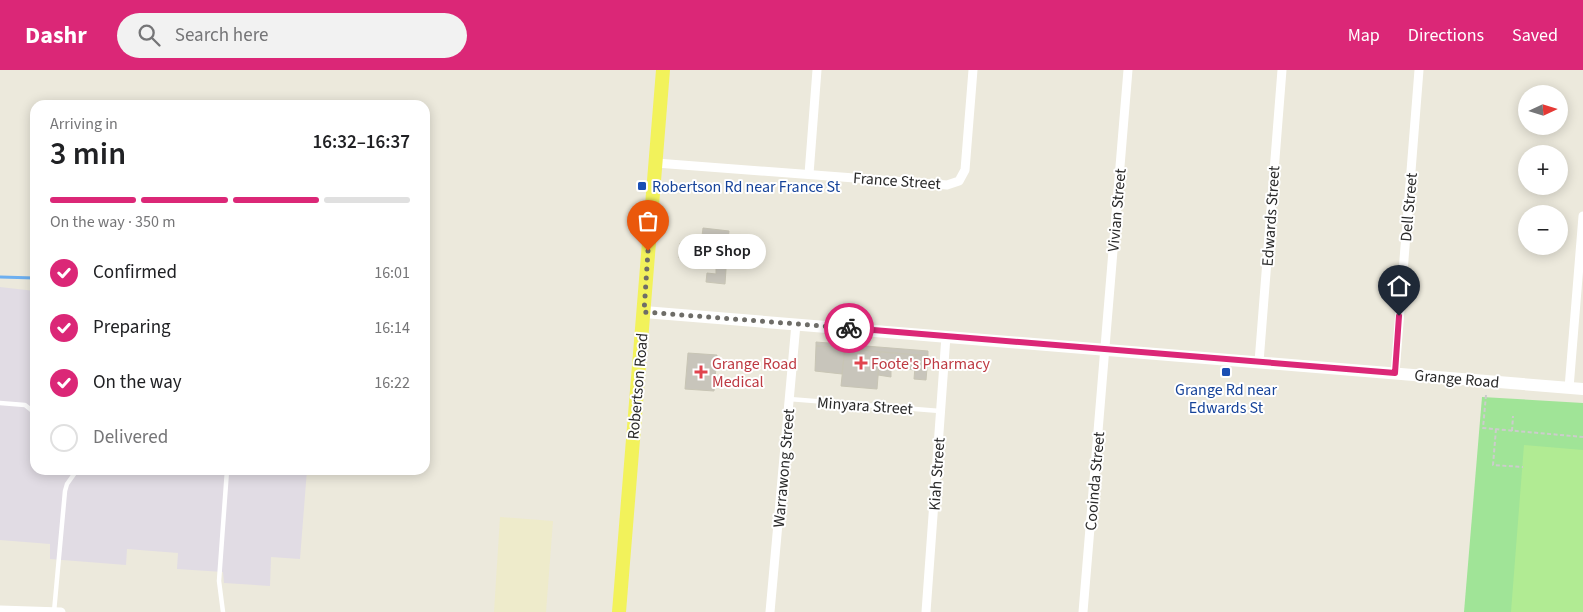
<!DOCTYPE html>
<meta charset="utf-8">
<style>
body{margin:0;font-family:"Source Sans 3",sans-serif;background:#f2f2f2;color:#202124;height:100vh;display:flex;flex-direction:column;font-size:19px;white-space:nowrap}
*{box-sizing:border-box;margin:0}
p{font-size:16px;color:#757577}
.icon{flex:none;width:28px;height:28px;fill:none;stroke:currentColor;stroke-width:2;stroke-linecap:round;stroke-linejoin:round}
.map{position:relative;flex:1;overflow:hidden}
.sheet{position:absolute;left:30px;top:30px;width:400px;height:375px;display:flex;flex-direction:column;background:#fff;border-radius:15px;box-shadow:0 2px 12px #0003}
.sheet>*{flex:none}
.needle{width:32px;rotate:86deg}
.buttons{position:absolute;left:1518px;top:15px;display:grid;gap:10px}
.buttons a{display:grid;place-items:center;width:50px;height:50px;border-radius:50%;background:#fff;box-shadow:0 2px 12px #0003;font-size:25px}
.pin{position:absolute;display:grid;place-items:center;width:42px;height:42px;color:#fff;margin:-51px -21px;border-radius:50% 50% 50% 0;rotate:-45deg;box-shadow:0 0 5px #0007}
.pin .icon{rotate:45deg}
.courier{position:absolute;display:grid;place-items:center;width:50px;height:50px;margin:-25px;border:4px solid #db2777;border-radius:50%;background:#fff;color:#222;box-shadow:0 1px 6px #0007}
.bubble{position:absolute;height:35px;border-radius:18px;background:#fff;box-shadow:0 2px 12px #0003;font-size:16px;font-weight:600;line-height:35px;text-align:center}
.headline em{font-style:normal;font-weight:600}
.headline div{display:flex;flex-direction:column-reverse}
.headline{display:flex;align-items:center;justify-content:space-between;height:85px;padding:0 20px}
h1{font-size:32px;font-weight:600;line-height:38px}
.bar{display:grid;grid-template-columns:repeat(4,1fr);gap:8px 5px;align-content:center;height:60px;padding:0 20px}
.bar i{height:6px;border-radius:4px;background:#e0e0e0}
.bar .current{background:#db2777}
.bar p{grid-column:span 4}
ol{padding:0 20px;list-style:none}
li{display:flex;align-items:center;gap:15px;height:55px}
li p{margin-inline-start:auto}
li .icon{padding:5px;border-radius:50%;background:#db2777;color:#fff;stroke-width:4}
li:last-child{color:#757577}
li i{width:28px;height:28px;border:2px solid #e0e0e0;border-radius:50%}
header{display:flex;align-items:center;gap:30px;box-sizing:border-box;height:70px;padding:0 25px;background:#db2777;color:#fff}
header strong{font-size:24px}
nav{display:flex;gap:28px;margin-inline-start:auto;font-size:18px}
.search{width:350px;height:45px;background:#f2f2f2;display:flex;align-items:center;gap:12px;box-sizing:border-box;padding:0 18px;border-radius:28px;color:#757577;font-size:19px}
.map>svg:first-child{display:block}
.industrial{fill:#e1dce4}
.education{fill:#eeebcb}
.green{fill:#a0e497}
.pitch{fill:#b1eb93}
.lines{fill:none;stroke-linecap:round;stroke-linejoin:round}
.stream{stroke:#6daff0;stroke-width:3}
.building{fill:#c8c5bb;stroke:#c8c5b5}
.path{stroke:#ccc;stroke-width:2;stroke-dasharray:4 2.5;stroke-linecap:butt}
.lane{stroke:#fff;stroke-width:4.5}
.street{stroke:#fff;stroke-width:9}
.secondary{stroke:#fff;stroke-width:12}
.primary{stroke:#f2f25b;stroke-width:14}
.done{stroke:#6e6d68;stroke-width:5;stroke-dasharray:0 9}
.route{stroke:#db2777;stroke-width:6}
.transit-dot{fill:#1a4fb4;stroke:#fff;stroke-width:2}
.health-dot{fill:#e0444e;stroke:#fff;stroke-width:2}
.labels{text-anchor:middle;stroke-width:4;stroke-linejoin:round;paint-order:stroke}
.street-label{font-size:16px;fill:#2a2a2a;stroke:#fff}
.transit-label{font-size:16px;fill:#164399;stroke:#fff;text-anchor:start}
.health-label{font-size:16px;fill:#be3a42;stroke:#fff;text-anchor:start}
</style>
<header>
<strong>Dashr</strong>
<div class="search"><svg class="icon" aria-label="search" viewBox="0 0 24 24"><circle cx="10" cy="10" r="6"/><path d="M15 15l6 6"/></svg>Search here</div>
<nav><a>Map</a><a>Directions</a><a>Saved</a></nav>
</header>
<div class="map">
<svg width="1583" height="542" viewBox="0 0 1583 542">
<rect width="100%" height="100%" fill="#ece9dc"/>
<path class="industrial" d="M0,217l35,4v179h272l-7,89 -29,-2 -1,29 -46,-3 -1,-11 -46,-3 1,-16 -51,-4 -1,16 -76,-6v-15l-50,-4z"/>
<path class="education" d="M500,447l53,4 -7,91h-52z"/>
<path class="green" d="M1482,327l101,6v209h-119z"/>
<path class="pitch" d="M1524,375l59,5v162h-72z"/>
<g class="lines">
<path class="stream" d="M0,207l35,1"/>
</g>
<g class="building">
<path d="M703,158l26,3 -3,31 -27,-2z"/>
<path d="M691,167l11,1 -3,22 -20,-2 1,-15 10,1z"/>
<path d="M716,198l10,1 -1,15 -19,-2 1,-9 9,1z"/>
<path d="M816,272l112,9v5l-112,-10z"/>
<path d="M816,276l29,2 -3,26 -27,-3z"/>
<path d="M845,278l35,4 -3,37 -36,-3z"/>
<path d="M880,282l36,3 -1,15 -24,-3v10l-13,-2z"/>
<path d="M688,283l29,2 -3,36 -29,-2z"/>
<path d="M916,285l12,1 -2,24 -12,-1z"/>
</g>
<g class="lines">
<g class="path">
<path d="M1486,325l-3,33 100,9"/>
<path d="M1496,359l-3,36 30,2"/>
<path d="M1512,361l1,-15"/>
</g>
<g class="lane">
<path d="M789,329l151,12"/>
<path d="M0,333l25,2 10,8"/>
<path d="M54,542l11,-121 2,-7 10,-14"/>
<path d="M223,542l-4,-31 8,-111"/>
</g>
<g class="street">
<path d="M656,93l291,22 12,-4 6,-11 8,-100"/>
<path d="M809,104l8,-104"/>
<path d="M1259,292l23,-292"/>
<path d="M1395,303l24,-303"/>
<path d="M1569,318l14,-172"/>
<path d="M0,540l61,2"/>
<path d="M770,542l26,-288"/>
<path d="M926,542l20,-276"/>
<path d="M1083,542l45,-542"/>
</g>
<path class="secondary" d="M644,242l939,77"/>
<path class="primary" d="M619,542l44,-542"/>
</g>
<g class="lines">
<path class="done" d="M648,181l-4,61 205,16"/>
<path class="route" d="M849,258l546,45 4,-57"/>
</g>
<g class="transit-dot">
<rect x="637" y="111" width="10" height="10" rx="2.5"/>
<rect x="1221" y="297" width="10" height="10" rx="2.5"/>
</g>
<g class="health-dot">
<path d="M858.5 285.5h5v5h5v5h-5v5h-5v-5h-5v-5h5z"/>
<path d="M698.5 294.5h5v5h5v5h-5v5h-5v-5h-5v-5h5z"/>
</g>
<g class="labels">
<g class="street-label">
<text transform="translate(897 110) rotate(4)" y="6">France Street</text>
<text transform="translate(1408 137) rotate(-85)" y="6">Dell Street</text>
<text transform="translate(1116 140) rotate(-85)" y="6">Vivian Street</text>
<text transform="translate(1270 146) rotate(-86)" y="6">Edwards Street</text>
<text transform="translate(1457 308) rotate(5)" y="6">Grange Road</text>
<text transform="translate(637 316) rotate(-85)" y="6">Robertson Road</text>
<text transform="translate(865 335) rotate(4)" y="6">Minyara Street</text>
<text transform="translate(783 398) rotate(-85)" y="6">Warrawong Street</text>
<text transform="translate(936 404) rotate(-86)" y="6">Kiah Street</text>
<text transform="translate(1094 411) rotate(-85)" y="6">Cooinda Street</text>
</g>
<g class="transit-label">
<text x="652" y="122">Robertson Rd near France St</text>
<text x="1226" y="325" text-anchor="middle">Grange Rd near<tspan x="1226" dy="18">Edwards St</tspan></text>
</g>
<g class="health-label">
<text x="712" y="299">Grange Road<tspan x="712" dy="18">Medical</tspan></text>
<text x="871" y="299">Foote's Pharmacy</text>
</g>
</g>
</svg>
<div class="buttons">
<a><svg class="needle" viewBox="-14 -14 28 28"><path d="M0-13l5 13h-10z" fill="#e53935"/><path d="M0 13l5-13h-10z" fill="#757577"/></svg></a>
<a>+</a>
<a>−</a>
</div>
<div class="pin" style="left:648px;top:181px;background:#ea580c"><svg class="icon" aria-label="bag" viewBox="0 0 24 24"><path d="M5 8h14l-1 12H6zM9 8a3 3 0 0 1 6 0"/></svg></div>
<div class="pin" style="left:1399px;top:246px;background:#1f2937"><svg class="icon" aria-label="home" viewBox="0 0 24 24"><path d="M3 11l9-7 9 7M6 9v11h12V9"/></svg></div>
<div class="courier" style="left:849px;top:258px"><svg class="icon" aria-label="bike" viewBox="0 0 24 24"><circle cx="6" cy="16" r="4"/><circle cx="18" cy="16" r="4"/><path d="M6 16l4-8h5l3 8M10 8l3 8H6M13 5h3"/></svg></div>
<div class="bubble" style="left:678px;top:164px;width:88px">BP Shop</div>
<section class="sheet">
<div class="headline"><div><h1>3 min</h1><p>Arriving in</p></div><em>16:32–16:37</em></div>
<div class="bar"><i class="current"></i><i class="current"></i><i class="current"></i><i></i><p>On the way · 350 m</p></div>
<ol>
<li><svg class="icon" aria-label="check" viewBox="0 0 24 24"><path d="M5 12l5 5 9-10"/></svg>Confirmed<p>16:01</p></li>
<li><svg class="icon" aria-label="check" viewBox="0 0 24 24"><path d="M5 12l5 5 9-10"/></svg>Preparing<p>16:14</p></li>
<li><svg class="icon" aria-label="check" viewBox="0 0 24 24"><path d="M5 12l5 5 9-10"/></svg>On the way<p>16:22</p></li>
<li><i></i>Delivered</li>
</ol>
</section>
</div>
